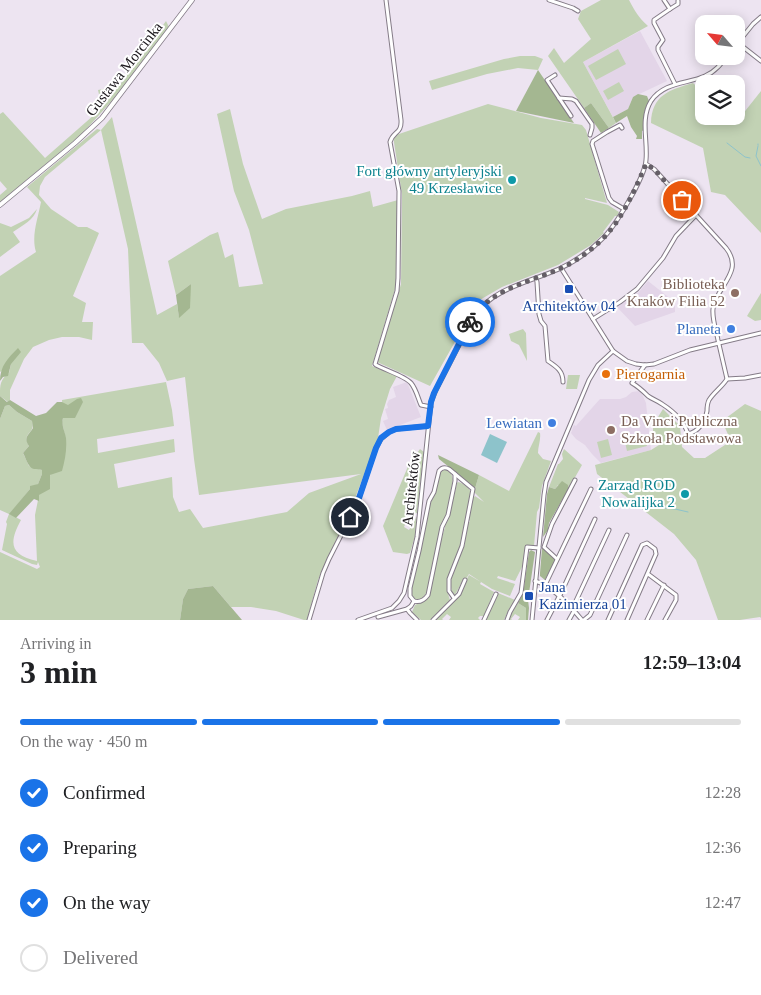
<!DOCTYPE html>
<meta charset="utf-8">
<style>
body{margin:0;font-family:"Times New Roman",serif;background:#f6f6f6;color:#202124;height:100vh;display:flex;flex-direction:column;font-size:19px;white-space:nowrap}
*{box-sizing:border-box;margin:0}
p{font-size:16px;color:#757577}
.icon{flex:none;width:28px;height:28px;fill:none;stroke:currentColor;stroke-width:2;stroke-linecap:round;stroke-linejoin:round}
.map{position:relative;height:620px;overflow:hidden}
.panel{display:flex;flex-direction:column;background:#fff;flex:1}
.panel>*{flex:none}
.needle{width:32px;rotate:298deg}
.tools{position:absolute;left:695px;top:15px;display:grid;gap:10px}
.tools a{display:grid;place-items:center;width:50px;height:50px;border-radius:10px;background:#fff;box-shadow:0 2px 12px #0003;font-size:25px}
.pin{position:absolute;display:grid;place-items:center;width:42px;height:42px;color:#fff;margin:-21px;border:2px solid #fff;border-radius:50%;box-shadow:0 1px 5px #0007}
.courier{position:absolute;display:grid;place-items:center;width:50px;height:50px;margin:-25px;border:4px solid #1a73e8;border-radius:50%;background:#fff;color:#222;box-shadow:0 1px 6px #0007}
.headline em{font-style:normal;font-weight:600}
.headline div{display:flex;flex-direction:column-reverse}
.headline{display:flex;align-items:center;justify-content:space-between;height:85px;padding:0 20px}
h1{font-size:32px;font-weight:600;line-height:38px}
.bar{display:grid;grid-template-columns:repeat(4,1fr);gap:8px 5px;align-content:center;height:60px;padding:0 20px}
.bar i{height:6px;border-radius:4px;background:#e0e0e0}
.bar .current{background:#1a73e8}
.bar p{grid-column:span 4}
ol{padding:0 20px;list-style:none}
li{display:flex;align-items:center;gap:15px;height:55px}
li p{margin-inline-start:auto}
li .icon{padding:5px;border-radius:50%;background:#1a73e8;color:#fff;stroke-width:4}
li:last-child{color:#757577}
li i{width:28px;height:28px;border:2px solid #e0e0e0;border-radius:50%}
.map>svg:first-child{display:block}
.built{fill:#e3d5e8}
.green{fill:#c2d2b4}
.forest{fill:#a4b791}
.water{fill:#8dc3cb}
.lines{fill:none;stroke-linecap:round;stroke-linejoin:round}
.stream{stroke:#8dc3cb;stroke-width:1}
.minor-casing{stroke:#847b87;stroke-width:5}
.tertiary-casing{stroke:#847b87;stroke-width:5.5}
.minor{stroke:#fff;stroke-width:3}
.tertiary{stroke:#fff;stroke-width:4}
.done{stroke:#655f67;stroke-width:5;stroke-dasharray:0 9}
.route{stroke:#1a73e8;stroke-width:6}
.culture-dot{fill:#0f9aa8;stroke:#fff;stroke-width:2}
.transit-dot{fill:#1a4fb4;stroke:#fff;stroke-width:2}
.education-dot{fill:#8d6e63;stroke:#fff;stroke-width:2}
.shop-dot{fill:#3f7fe0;stroke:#fff;stroke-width:2}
.food-dot{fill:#e8710a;stroke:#fff;stroke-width:2}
.labels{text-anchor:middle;stroke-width:4;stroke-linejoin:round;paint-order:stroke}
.street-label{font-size:15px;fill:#1c181d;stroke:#fff}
.culture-label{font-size:15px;fill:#0d838f;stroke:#fff;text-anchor:end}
.education-label{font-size:15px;fill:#785e54;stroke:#fff;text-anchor:end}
.transit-label{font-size:15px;fill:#164399;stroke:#fff}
.shop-label{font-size:15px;fill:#366cbe;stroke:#fff;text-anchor:end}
.food-label{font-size:15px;fill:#c56008;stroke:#fff;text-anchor:start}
</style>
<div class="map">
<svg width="761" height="620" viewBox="0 0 761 620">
<rect width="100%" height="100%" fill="#ede4f1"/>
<g class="built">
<path d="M640,31l27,50 -34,16 -5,12 -15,8 -30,-55z"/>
<path d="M648,281l24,19 3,7v5l-40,14 -18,-19 22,-15z"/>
<path d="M407,382l14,35 -34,13 -4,-9 5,-2 -3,-10 3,-1 -1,-4 2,-4 7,-3 -3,-10z"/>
<path d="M639,391l3,3 4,9 5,47 -50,13 -9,-9 -7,-9 -9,-6 -5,-6 3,-8 2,1 24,-27h20l6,-2 6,-5z"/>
</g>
<g class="green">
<path d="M601,0h28c6,11 9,17 19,26l-65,36 33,61 -7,5 -18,-25 -7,5 -36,-52 6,-8 10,15 27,-24 -13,-20 3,-8z"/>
<path d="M166,21l3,6 -51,67 -37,41 -81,67v-7l7,-6 -7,-8v-67l3,-2 42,46 57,-50 -4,-18 21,-4z"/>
<path d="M618,49l8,15 -30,16 -8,-14z"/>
<path d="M520,56h15l8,3 -5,11 -20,-2 -31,6 -55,16 -3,-9 75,-22z"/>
<path d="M619,82l5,9 -16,9 -5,-9z"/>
<path d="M693,83l11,10v23h29l5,4 23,-29v142l-36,-38 -14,-3 -8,-44 -52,-25c1,-28 18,-33 42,-40z"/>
<path d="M488,104l53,14 41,7 4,5 21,73 -22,-5v1l23,6 11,7 -2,4h-2l-12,16 1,1 -13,12 -33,20 -56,22 -24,14 -48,85 -53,-24 24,-78 1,-90 -9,-58z"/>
<path d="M230,109l13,55 19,55 24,-10 66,-13 18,-5 3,16 25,-7 -2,86 -24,80 25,10 -7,13 -9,29 -3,20 -24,63 -36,79 -11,40h-3l-28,-9 -25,-4h-20l-18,-21 -25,3 -5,10 -3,21h-180v-68l37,17 3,-2 -2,-5 -1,3 -5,-1 -30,-14 5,-26 -1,-2 3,-8 -9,-4v-91l5,-13 4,-1 8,7 15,9c4,14 -11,10 -3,25l-6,7 6,13 13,4v4l-4,10 -8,5 -20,25 11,6c-12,22 -12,35 16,41l-2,-46 4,-20 27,-48 -1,-11 -3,-14 1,-4 -1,-18 104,-18 6,28 2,16 -77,13 1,14 76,-14 1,13 -61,12 4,24 54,-11 1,20 6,15 11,-3 13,19 84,-16 22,-19 52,-19 -162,21 -5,-36 -9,-82 -18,4 -8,-18 -16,-20h-11l-4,-94 -27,-119 -56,47 -5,9 -1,9 12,14 27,18h9l12,6 -26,63 13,7 -4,19h11l-1,18 -13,-3h-17l-13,3 -16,7 -9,12 -14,31v10l-2,2 -8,-6c0,-12 0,-16 9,-23l2,-9 -11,8v-96l36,-24c-5,-16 2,-34 5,-50l-14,-15 70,-58 4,1 11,-13 45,198 20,-11 2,13 12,-33 -15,11 -8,-34 42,-26 8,-3 7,26 8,-4 6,33 24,-3 -14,-54 -15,-39 -17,-77z"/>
<path d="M37,209c-3,11 -14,16 -24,23l7,10 -20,15v-34l11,4 18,-9z"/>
<path d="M761,293v27l-6,1 -8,-5z"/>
<path d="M523,329l3,4 1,28 -8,-16 -8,-4 -2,-7z"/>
<path d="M568,375h12l-3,14h-11z"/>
<path d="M745,404l16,7v207l-1,-1 -20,3h-22l-22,-60 -22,-26 -77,-60 -2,-9 56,-15 8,-5 -6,-8v-12l10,-16 17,17 2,21 12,11h11l26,-17 -9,-20z"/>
<path d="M538,432l2,1c1,7 -2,13 -2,20l5,6 8,2 -9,25 -3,22 -2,4 -3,34h-8l-2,21h-2l-7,14 -17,-5 -1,2 18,6 -5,12 -18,-7 -11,-7 -1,2 14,8 -10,24h-4l-2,2 2,2h-31l2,-3 -4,-3 -5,5 1,1h-9l23,-22 12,-23 12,7 -12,-8 -3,5 -2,-1 -9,17 -1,1c-9,-12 4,-41 11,-52l-1,-1 3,-11 -1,-1 2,-7 2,-3 -1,-1 3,-20 3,-4 9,6 -10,-10 5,-17 30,16z"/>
<path d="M645,437l2,9 -20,5 -2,-9z"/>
<path d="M608,439l4,16 -11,3 -4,-16z"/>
<path d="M420,449l4,3 -7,61 -4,1 1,-2 -3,-1 -7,16 5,3 8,-14 -2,20 -5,17 -3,1 -14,-2 -10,-26 26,-62z"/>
<path d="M564,449l18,16 -13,23 -1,-3h-10l-3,4 -6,-2 9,-23h1l4,-5 -1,-5z"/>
<path d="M445,469l6,4 2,6 -7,37 -18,74c-3,5 -6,11 -13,10l-4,-6v-4l8,-30 12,-59 4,-9 4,-19 3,-3z"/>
<path d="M458,482c5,1 12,6 13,11 -3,17 -6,38 -11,54 -6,19 -18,32 -10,53l-20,20h-9l-9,-8 3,-7 10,-5 5,-7 11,-52 3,-11 1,-2 -1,-3 5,-7 8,-35z"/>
<path d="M498,593l17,7 -6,9 -5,11h-18z"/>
<path d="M518,603l8,5v12h-8l2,-3 -5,-3 -4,5 1,1h-4l2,-4v-1z"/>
</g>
<g class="forest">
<path d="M538,70l36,53 -58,-12z"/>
<path d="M638,94l9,2 2,5 -5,12v17l-2,1v8h-6l1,-3 -6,-9 -4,-11 -11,7 -3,-6 15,-8 5,-12z"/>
<path d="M591,103l18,25 -8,5 -17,-25z"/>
<path d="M191,284l-1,24 -11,10 -3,-23z"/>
<path d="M18,348l3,4 -10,12 -3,12 -5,1 -3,4c0,-15 8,-23 18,-33z"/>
<path d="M0,396l7,6 3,-2 26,16 10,-3 11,-11h5l6,3 9,-6 4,-1 2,4 -8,16h-12c-2,7 2,14 3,20 1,12 -1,22 -4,33l-12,4v14l-11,6v6l-5,-2 -18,19 -7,-4 21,-25v-3l8,-2 4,-10v-4c-3,-1 -5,-1 -8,-1 -6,-1 -8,-11 -11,-16l6,-7c-6,-9 0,-11 4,-18l-1,-7 -15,-9 -8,-7 -4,1 -5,13z"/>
<path d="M438,455l41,20 -5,17 1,-4 -36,-29z"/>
<path d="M562,481l6,4 1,3 -20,35 -1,7 -5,7 4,-43 2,-7 6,2z"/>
<path d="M543,548l11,10 1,3 -10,19 -5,-4v-3l2,-24z"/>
<path d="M531,550l4,2 -7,48 1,8 -1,12h-2v-12l-8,-5 5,-9 6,-42z"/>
<path d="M213,586l29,34h-62l3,-21 5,-10z"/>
</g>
<path class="water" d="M490,434l17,8 -10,21 -16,-8z"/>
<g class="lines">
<g class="stream">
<path d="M727,143l18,14 5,1"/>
<path d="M758,145v-1"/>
<path d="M758,146l-2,10 5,10"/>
<path d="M645,506l30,3 13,3"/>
</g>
<g class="minor-casing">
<g id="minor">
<path d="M386,0l15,120c1,14 -8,11 -11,22l9,49 -1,87 -1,13 -22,73 1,1c9,5 29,11 35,18 5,6 7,15 10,22l10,2"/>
<path d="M549,0l24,8 5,3"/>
<path d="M664,0l6,9 -16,11v3l9,17 -5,7v3l17,34"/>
<path d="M670,9l8,-5v-3"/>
<path d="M738,43l23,18"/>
<path d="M736,45l17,-21 8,-7"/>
<path d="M555,75l-8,5 24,36"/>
<path d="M559,98l13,1 4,2 16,23v4l-2,7"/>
<path d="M622,128l-2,-3 -13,7 -14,9 -1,3 17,54 3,4 12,7"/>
<path d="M561,268l52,83 14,10 9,3 9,1 9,-1 36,-14 71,-17"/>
<path d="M536,278l1,4 2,32 2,7 4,5 3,35c9,6 15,10 15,21"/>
<path d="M593,319l27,-17 17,-13 26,-31 13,-22 20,-21"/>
<path d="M645,365l-13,18c7,4 11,8 16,13 4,3 10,5 14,8 11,7 22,17 26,30 10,-2 17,-12 19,-23 0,-4 0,-7 2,-11 5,-8 13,-13 18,-21 -3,-13 -6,-26 -9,-39 -2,-10 -6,-21 -5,-31 3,-23 32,-37 13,-61l-72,-79 -8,-5"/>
<path d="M727,379l18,-1 16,-3"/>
<path d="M557,559l-13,-12 8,-23 23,-44"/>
<path d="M648,574l28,21v5l-11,20"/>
<path d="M535,581c17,4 36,26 47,39"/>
<path d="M545,585l46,-96"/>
<path d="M414,601l-4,-5v-8l9,-37 10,-50 5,-9 5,-21c3,-4 6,-4 10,-2l24,20 -11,57 -13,33v12l5,7"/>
<path d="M571,607l4,-4 34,-73"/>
<path d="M407,609l3,4 7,7"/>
<path d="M378,617l29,-8 4,-3 3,-5c6,2 11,-2 14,-6l14,-68 6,-12 7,-34v-7"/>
<path d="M309,620l14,-47 6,-14 28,-55 19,-56 5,-9 8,-7 7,-3 32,-3"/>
<path d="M358,620l34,-12 7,-7 5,-8 13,-56 14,-135 5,-12 38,-74c19,-28 56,-34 85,-47 15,-7 31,-18 43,-30 13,-12 43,-62 44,-79 2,-19 -6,-41 5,-59 13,-19 36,-17 54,-25 10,-4 16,-12 22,-20"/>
<path d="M433,620l26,-26 6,-14"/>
<path d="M484,620l12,-26"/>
<path d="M507,620l3,-8 11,-19 6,-46 12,1"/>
<path d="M532,620l12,-125 2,-13 43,-102 9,-15 15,-14"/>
<path d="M547,620l15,-29 33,-72"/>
<path d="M569,620l5,-9"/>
<path d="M584,620l6,-5 37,-80"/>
<path d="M608,620l34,-75 5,-2 8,6 1,5 -29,66"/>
<path d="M647,620l17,-35"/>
</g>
</g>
<g class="tertiary-casing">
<path id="tertiary" d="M0,205l75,-62 27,-25 90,-118"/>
</g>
<use href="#minor" class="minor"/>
<use href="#tertiary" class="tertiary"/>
</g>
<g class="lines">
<path class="done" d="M470,322c18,-32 56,-39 87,-52 14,-6 28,-15 39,-25 24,-20 38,-53 50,-81l8,5 28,31"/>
<path class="route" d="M350,517l7,-13 19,-56 5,-10 8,-6 7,-3 32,-3 3,-24 3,-9 36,-71"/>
</g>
<g class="culture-dot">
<circle cx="512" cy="180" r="5"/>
<circle cx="685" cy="494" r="5"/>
</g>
<g class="transit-dot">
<rect x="564" y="284" width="10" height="10" rx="2.5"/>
<rect x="524" y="591" width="10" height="10" rx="2.5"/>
</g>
<g class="education-dot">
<circle cx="735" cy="293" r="5"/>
<circle cx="611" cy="430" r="5"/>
</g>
<g class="shop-dot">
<circle cx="731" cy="329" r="5"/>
<circle cx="552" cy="423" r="5"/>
</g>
<circle class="food-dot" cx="606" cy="374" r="5"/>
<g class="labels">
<g class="street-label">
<text transform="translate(124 69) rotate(-52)" y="5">Gustawa Morcinka</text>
<text transform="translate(411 489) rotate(-84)" y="5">Architektów</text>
</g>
<g class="culture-label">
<text x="502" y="176">Fort główny artyleryjski<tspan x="502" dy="17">49 Krzesławice</tspan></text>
<text x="675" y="490">Zarząd ROD<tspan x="675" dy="17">Nowalijka 2</tspan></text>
</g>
<g class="education-label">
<text x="725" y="289">Biblioteka<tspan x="725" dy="17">Kraków Filia 52</tspan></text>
<text x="621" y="426" text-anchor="start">Da Vinci Publiczna<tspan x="621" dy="17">Szkoła Podstawowa</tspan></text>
</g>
<g class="transit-label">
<text x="569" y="311">Architektów 04</text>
<text x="539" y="592" text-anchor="start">Jana<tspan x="539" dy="17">Kazimierza 01</tspan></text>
</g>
<g class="shop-label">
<text x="721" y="334">Planeta</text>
<text x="542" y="428">Lewiatan</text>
</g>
<g class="food-label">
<text x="616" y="379">Pierogarnia</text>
</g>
</g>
</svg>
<div class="tools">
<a><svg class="needle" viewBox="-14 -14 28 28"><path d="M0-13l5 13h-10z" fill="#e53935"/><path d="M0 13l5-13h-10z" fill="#757577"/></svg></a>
<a><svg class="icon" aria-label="layers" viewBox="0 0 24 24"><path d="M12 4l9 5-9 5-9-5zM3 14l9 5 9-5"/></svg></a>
</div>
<div class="pin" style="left:682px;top:200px;background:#ea580c"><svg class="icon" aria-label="bag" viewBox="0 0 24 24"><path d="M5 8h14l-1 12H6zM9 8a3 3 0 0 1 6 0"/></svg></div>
<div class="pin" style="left:350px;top:517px;background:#1f2937"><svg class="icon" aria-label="home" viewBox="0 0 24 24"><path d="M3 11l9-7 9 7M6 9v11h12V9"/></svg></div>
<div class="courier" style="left:470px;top:322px"><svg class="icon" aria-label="bike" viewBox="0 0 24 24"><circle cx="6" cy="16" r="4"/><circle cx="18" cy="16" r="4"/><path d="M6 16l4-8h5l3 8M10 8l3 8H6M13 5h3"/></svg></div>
</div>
<section class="panel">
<div class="headline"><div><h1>3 min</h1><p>Arriving in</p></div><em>12:59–13:04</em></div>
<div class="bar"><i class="current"></i><i class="current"></i><i class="current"></i><i></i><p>On the way · 450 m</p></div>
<ol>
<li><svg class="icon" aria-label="check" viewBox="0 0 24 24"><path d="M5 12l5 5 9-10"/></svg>Confirmed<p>12:28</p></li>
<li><svg class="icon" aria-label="check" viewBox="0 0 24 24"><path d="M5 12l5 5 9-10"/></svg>Preparing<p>12:36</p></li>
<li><svg class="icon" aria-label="check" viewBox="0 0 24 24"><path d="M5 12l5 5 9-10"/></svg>On the way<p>12:47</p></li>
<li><i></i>Delivered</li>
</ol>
</section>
